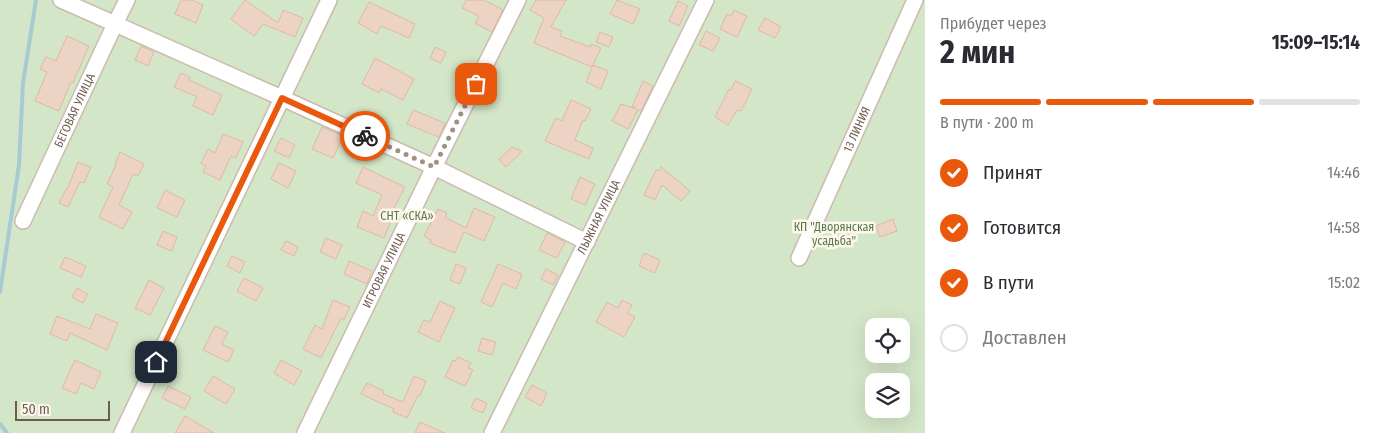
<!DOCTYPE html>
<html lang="ru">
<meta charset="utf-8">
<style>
body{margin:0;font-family:"Fira Sans Condensed",sans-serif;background:#f7f7f7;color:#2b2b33;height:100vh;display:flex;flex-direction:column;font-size:19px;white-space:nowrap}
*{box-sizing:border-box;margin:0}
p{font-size:16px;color:#7c7c81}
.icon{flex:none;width:28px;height:28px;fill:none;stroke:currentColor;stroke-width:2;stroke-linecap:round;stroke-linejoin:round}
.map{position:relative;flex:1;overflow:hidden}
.details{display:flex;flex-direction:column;background:#fff;width:450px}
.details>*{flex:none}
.fabs{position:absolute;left:865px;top:318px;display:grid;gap:10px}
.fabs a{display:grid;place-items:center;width:45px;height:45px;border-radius:10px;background:#fff;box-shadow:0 5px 20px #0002;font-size:25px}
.scale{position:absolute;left:15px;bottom:12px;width:95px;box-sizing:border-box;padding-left:5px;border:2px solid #715b4f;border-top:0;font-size:14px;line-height:18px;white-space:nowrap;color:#715b4f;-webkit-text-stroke:4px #fdf7ee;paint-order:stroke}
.pin{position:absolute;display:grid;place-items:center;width:42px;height:42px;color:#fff;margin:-21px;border-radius:10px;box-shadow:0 2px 8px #0006}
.courier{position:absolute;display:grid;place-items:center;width:50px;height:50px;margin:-25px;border:4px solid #ea580c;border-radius:50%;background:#fff;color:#222;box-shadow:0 1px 6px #0007}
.summary em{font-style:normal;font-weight:700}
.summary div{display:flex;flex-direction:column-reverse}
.summary{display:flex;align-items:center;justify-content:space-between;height:85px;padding:0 15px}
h1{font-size:32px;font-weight:700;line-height:38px}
.bar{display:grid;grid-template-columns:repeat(4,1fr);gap:8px 5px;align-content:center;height:60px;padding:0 15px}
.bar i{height:6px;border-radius:4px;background:#e1e1e2}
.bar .active{background:#ea580c}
.bar p{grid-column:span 4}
ol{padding:0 15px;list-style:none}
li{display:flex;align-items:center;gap:15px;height:55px}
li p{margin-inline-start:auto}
li .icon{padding:5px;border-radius:50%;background:#ea580c;color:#fff;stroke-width:4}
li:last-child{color:#7c7c81}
li i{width:28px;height:28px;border:2px solid #e1e1e2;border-radius:50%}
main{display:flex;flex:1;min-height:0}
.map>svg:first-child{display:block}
.green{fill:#d4e6c8;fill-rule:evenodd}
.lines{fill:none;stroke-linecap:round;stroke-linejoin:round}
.stream{stroke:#a6cbd2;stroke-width:4}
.building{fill:#ecd3c3;stroke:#ddbaa5}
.minor-casing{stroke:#cbbbaf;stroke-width:18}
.minor{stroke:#fff;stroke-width:15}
.done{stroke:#a19085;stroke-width:5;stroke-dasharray:0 9}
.route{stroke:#ea580c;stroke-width:6}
.labels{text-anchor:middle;stroke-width:5;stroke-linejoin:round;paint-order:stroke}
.street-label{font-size:12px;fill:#715b4f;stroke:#fdf7ee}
.park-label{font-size:12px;fill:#597a4b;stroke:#fdf7ee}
</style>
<main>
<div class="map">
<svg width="925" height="433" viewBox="0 0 925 433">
<rect width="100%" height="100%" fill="#faf3e8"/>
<path class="green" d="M0,0h925v433h-925zM874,326h27v28h-27zM874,381h27v28h-27z"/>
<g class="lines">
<g class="stream">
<path d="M0,292l19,-127 4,-82 13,-83"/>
<path d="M0,424l7,9"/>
</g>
</g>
<g class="building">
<path d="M181,0h11l11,5 -7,18 -21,-9z"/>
<path d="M245,0l33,23 5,-13 20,8 -8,19 -32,-13 -9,12 -23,-17z"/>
<path d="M466,0h18l19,10 -11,22 -17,-9 4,-7 -17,-8z"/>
<path d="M536,0h30l-15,27 11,4 -2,5 30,11 1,-3 10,4 -9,19 -58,-24 10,-25 -14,-8z"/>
<path d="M617,0l23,9 -7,15 -23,-10z"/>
<path d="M678,1l10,5 -9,20 -10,-5z"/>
<path d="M369,2l46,22 -6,14 -28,-12 -4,8 -19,-11z"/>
<path d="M734,10l13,6 -10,21 -17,-8 7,-15 4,2z"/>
<path d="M765,18l16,9 -6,11 -17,-8z"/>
<path d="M706,31l14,7 -7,13 -14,-6z"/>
<path d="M600,32l13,5 -4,10 -13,-5z"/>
<path d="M67,36l22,10 -16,37 -2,-1 -12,29 -24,-10 12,-29 -7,-3 6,-12 10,4z"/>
<path d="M141,46l13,6 -6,14 -13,-6z"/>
<path d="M435,47l11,5 -5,11 -11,-5z"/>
<path d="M375,58l39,21 -11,21 -22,-11 -2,4 -17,-9z"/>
<path d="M593,65l15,6 -7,18 -15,-7z"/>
<path d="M181,73l9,4 -1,3 33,15 -9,20 -20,-9 4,-9 -23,-10z"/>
<path d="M643,81l10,5 -12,25 -3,-1 -10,19 -16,-8 9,-17 16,5 -5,-2z"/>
<path d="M735,81l17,8 -11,22 -4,-1 -9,15 -13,-8 14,-28 2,1z"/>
<path d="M571,100l20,9 -6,12 -2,-1 -8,20 18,8 -4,11 -44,-18 11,-23 6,3z"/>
<path d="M413,110l32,13 -6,14 -32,-13z"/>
<path d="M322,127l21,9 -10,22 -21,-9z"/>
<path d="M223,134l20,8 -7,16 -5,-2 -11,24 -17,-8 3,-6 -5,-3 7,-14 7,4z"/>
<path d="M281,138l14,7 -6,13 -15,-7z"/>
<path d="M512,147l10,4 -16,16 -7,-8z"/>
<path d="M120,152l24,12 -6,12 -5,-2 -14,31 13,7 -9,17 -24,-12 14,-30 -6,-3 9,-19 -1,-1z"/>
<path d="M78,162l13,5 -7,16 -4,-1 -12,25 -9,-4 7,-14 1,1z"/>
<path d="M279,163l17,8 -8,17 -17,-9z"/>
<path d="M363,167l42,20 -18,35 3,1 -6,15 -27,-11 6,-16 10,5 9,-21 -26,-12z"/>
<path d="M661,167l29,24 -9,10 -19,-16 -7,15 -11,-5 12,-25 3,1z"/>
<path d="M580,177l15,7 -10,21 -14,-6z"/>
<path d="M165,190l20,10 -8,17 -20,-9z"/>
<path d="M474,208l21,9 -11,24 -20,-9 -9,21 -25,-10 1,-3 -7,-4 14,-27 9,4 -2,4 21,11z"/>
<path d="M893,219l4,12 -17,6 -4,-11z"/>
<path d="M163,231l14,6 -5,14 -15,-6z"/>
<path d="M547,233l18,9 -8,16 -18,-8z"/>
<path d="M326,238l16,7 -6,14 -16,-7z"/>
<path d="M286,241l12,6 -4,9 -13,-6z"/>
<path d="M644,253l16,7 -5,13 -16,-7z"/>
<path d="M232,256l13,6 -5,11 -13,-7z"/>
<path d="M65,257l21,9 -5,11 -21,-9z"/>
<path d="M349,261l23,10 -5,13 -23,-10z"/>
<path d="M456,264l10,4 -6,16 -10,-4z"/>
<path d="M498,264l24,10 -6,15 -13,-6 -11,24 -11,-5z"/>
<path d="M546,269l12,6 -5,10 -12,-6z"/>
<path d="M244,278l19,10 -7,13 -19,-10z"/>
<path d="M149,280l15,8 -14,27 -15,-7z"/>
<path d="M77,288l11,6 -5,9 -11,-6z"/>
<path d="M333,300l17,7 -6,13 -3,-2 -20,40 -18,-9 12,-24 7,4z"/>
<path d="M622,300l10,5 -5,8 8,4 -11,20 -28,-15 11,-20 11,6z"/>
<path d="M440,301l15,7 -16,34 -21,-10 6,-12 6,2z"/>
<path d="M96,314l22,9 -11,27 -37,-17 -3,8 -17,-7 7,-18 33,13z"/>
<path d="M215,326l13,6 -6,12 12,6 -6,12 -25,-12z"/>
<path d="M482,338l14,4 -4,13 -14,-4z"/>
<path d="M458,357l13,6 -3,5 5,2 -8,16 -20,-9 8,-17 3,1z"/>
<path d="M75,360l26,12 -7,17 -13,-6 -5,11 -14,-6z"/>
<path d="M281,360l21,11 -8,14 -20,-12z"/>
<path d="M213,376l22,13 -9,15 -22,-13z"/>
<path d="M414,376l12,5 -6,15 -2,-1 -11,23 -14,-6 1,-3 -33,-15 6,-11 17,8 -1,3 20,8z"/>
<path d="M532,385l15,8 -6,13 -16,-9z"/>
<path d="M168,386l23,11 -6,12 -23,-11z"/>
<path d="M475,398l12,5 -4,10 -12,-5z"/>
<path d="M185,416l29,17h-39z"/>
<path d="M420,422l25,11h-30z"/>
</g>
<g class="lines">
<g class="minor-casing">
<g id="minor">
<path d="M61,0l221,98 152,69 153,75"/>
<path id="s1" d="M23,221l92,-197 12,-24"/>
<path id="s2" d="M799,258l116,-258"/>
<path d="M122,433l207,-433"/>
<path id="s3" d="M305,433l129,-266 84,-167"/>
<path id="s4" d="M492,433l214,-433"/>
</g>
</g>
<use href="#minor" class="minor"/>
</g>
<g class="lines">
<path class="done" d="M365,136l69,31 42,-83"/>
<path class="route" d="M156,362l126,-264 83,38"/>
</g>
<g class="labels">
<g class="street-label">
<text dy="4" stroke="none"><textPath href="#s1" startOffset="122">БЕГОВАЯ УЛИЦА</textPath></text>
<text dy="4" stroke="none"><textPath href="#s2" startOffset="141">13 ЛИНИЯ</textPath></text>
<text dy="4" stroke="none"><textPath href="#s4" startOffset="241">ЛЫЖНАЯ УЛИЦА</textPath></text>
<text dy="4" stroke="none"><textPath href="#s3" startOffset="181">ИГРОВАЯ УЛИЦА</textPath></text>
</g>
<g class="park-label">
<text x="407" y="220">СНТ «СКА»</text>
<text x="834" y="231">КП "Дворянская<tspan x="834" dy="14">усадьба"</tspan></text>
</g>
</g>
</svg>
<div class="fabs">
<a><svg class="icon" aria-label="locate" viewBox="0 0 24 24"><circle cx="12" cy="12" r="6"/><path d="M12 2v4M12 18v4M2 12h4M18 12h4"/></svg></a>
<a><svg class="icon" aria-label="layers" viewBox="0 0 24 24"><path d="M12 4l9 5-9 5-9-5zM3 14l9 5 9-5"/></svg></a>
</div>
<div class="scale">50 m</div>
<div class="pin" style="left:476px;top:84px;background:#ea580c"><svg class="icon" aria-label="bag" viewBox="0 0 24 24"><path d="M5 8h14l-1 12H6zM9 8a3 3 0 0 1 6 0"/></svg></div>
<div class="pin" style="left:156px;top:362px;background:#1f2937"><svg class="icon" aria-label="home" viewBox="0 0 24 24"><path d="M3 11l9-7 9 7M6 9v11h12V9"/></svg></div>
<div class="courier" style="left:365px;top:136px"><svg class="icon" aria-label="bike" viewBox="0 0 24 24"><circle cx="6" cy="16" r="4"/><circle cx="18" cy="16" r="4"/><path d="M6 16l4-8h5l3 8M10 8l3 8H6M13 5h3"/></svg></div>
</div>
<section class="details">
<div class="summary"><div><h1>2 мин</h1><p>Прибудет через</p></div><em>15:09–15:14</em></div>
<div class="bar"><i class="active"></i><i class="active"></i><i class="active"></i><i></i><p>В пути · 200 m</p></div>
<ol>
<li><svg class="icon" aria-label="check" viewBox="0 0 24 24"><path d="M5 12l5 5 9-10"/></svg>Принят<p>14:46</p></li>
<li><svg class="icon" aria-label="check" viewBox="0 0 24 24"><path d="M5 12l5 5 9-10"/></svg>Готовится<p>14:58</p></li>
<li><svg class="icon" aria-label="check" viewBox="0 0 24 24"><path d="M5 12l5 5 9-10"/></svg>В пути<p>15:02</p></li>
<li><i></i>Доставлен</li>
</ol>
</section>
</main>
